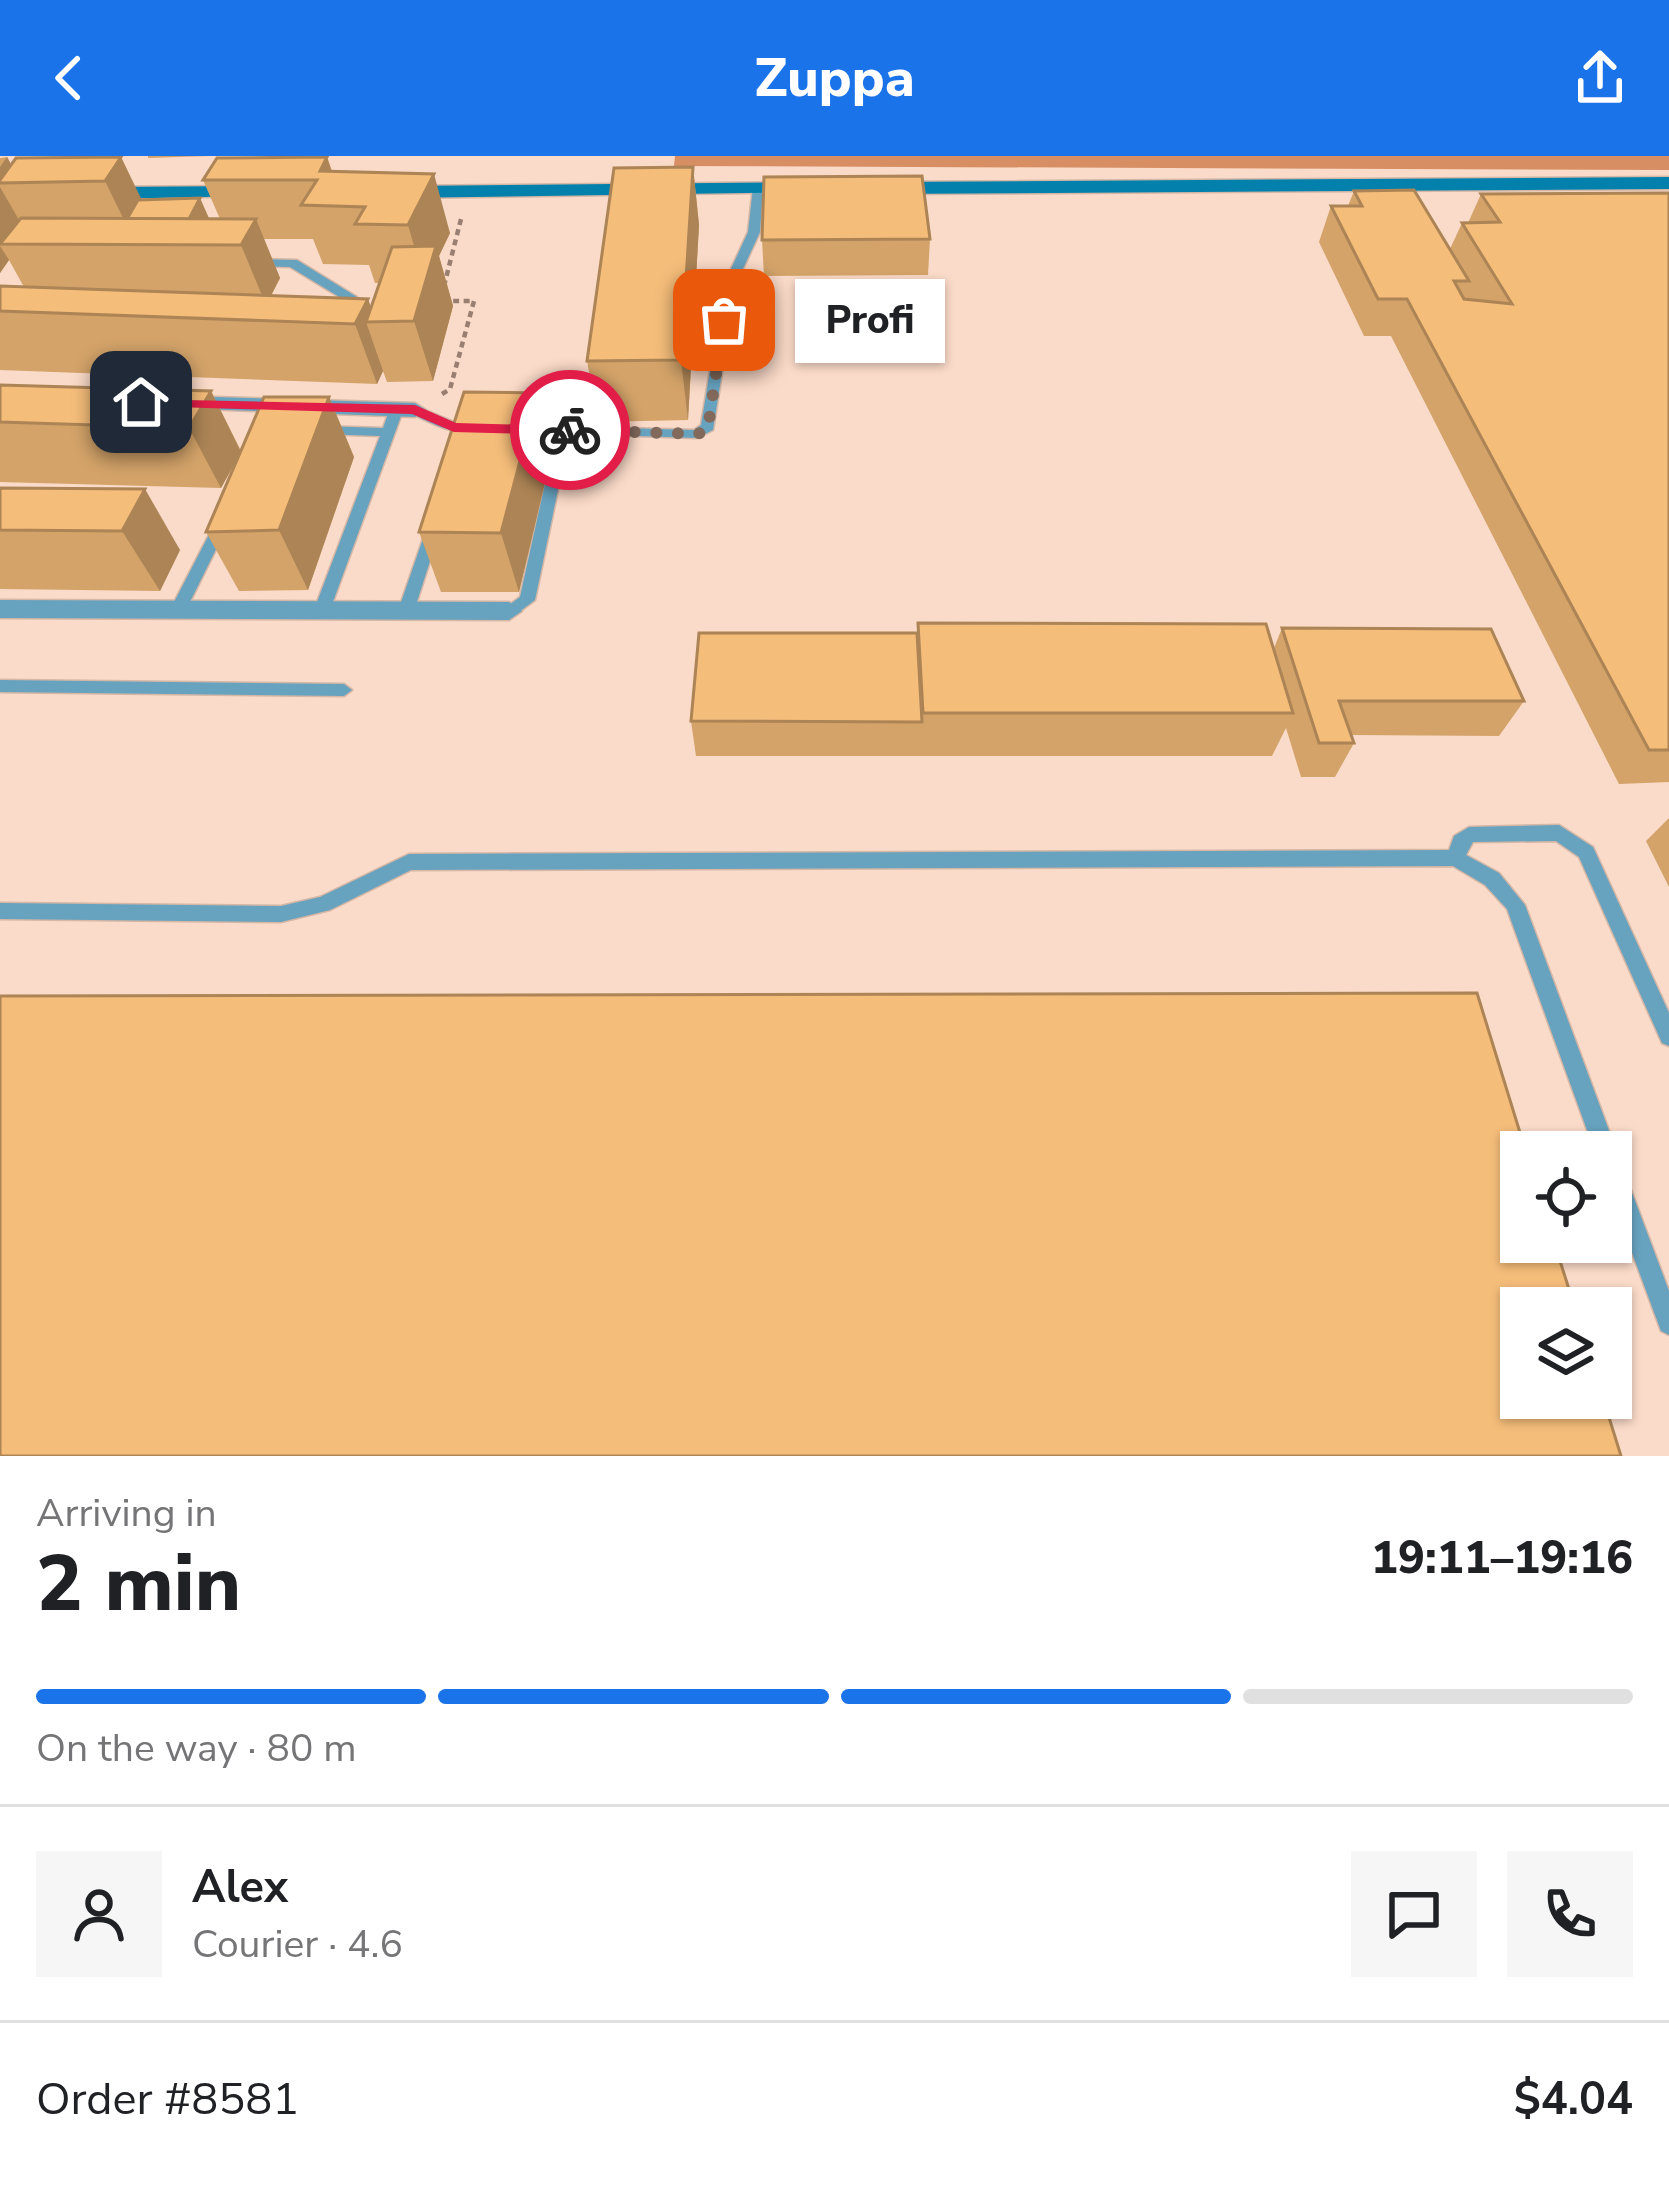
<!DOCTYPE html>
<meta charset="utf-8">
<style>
body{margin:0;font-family:"Nunito Sans",sans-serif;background:#f6f6f6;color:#202124;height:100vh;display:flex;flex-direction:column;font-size:45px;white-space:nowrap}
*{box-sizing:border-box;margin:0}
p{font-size:39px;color:#757577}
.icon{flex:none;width:66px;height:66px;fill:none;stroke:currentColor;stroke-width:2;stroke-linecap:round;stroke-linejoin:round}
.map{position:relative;height:1300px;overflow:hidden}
.panel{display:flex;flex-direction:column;background:#fff;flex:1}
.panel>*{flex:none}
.buttons{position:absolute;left:1500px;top:975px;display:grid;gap:24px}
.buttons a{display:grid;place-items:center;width:132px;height:132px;border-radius:0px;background:#fff;box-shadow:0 3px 9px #0004;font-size:60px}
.pin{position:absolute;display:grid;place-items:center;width:102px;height:102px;color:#fff;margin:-51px;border-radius:24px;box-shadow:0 6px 18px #0006}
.courier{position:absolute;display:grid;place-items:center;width:120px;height:120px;margin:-60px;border:9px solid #e11d48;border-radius:50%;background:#fff;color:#222;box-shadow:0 3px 15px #0007}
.bubble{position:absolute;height:84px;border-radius:0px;background:#fff;box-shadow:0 3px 9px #0004;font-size:39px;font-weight:800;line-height:84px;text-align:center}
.headline em{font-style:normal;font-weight:800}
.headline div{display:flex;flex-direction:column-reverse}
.headline{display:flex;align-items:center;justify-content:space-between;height:204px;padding:0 36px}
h1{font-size:78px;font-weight:800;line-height:90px}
.bar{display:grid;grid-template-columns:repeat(4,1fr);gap:18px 12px;align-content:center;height:144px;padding:0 36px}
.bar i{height:15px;border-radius:9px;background:#e0e0e0}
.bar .on{background:#1a73e8}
.bar p{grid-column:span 4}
.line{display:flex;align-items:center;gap:30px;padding:0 36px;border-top:3px solid #e0e0e0}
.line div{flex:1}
.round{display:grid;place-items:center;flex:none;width:126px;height:126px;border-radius:0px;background:#f6f6f6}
header{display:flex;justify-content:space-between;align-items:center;height:156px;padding:0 36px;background:#1a73e8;color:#fff;font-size:54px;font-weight:800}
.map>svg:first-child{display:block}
.forest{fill:#d78e63}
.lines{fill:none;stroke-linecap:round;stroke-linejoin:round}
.service-casing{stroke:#d5b7a6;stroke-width:3}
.minor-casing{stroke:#d5b7a6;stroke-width:3}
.secondary-casing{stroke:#d5b7a6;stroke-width:3}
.path{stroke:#997f71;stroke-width:4.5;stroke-dasharray:6 4.5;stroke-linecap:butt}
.service{fill:#67a2bf;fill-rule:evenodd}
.minor{fill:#67a2bf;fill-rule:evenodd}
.secondary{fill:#0381ac;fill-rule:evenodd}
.wall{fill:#d3a369;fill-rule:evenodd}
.shaded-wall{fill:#ac8455}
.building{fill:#f5bd7a;stroke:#ac8455;stroke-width:3}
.route{fill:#e11d48}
.done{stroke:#81695b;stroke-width:12;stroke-dasharray:0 21.6}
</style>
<header><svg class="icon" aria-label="back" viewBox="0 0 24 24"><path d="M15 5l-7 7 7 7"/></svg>Zuppa<svg class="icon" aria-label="share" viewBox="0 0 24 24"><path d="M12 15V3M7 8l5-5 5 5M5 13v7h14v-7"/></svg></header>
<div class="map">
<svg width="1669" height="1300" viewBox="0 0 1669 1300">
<rect width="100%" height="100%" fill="#fadac8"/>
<path class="forest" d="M675,0h994v14l-995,-4z"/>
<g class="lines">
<g class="service-casing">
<g id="service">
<path d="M753,31l10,2 -3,43 -24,52 -23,146 -16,8 -178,-6v-6l5,-1 170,5 7,-5 23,-141 24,-52z"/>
<path d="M253,103l44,1 60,37 2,3 -8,18 -6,4 -6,-4 7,-17 -56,-34 -41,-1v-6z"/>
<path d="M397,248l7,4 -74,202 -2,4h-12l-2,-4 66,-174 -60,-2 -7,-4 7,-4 63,2 7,-20z"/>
<path d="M415,250l41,17 17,1 7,4c-23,11 -48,-5 -70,-15l-2,-3z"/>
<path d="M557,300l7,5 -29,139 -20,15h-12l-2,-4 19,-14 30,-136z"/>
<path d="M221,364l7,5 -42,85 -2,4h-12l-2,-4 44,-85z"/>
<path d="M433,369l7,5 -26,81 -8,6 -6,-2 -2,-4 28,-81z"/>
<path d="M0,524l344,4 8,6 -8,6 -344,-4z"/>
<path d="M1559,669l34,22 76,166v33l-7,-3 -83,-186 -23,-16 -83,1 -7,13 33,18 26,32 92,247 -2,5 7,9 47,125v44l-8,-4 -50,-135v-44h-16l-88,-243 -22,-24 -32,-19 -1042,4 -81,40 -49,12 -281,-3v-16l281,3 39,-9 89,-43 1040,-4 5,-14 15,-9z"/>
</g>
</g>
<g class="minor-casing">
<g id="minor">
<path d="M181,240l234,7 11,7 -11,7 -242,-9 -3,-5z"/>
<path d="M0,444l509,2 13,9 -13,9 -509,-2z"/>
</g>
</g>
<g class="secondary-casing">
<g id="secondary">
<path d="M1669,21v12l-787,5 -9,-6 9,-6z"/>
<path d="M804,26l9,6 -2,4 -409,6 -9,-6 9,-6z"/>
<path d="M246,30l9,6 -2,4 -151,3 -9,-6 9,-6z"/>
</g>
</g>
<g class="path">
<path d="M444,130l17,-67"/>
<path d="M442,238l8,-5 24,-88h-29"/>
</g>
<use href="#service" class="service"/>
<use href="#minor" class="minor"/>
<use href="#secondary" class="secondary"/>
</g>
<g class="wall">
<path d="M148,0h61l-61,2z"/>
<path d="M7,1l4,8 110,-8 20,43 59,-2 9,21h11l-17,-39 124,-23 5,14 118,62 -11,23 14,50 -20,75 -46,1 -4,-11 -6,13 -377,-14v-84l24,1 -15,-27 -9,13v-115zM264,83h49l10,25 46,1 6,18h4l-8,25 -3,-9 -97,-3 9,-18z"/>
<path d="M693,11l6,58 -11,195 -90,2 -11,-61z"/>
<path d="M1354,35l96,58 12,-26h6l13,-29 188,-1v589l-50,2 -228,-448h-27l-45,-94 12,-36h17z"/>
<path d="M930,83l-2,36 -164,1 -2,-36z"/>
<path d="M0,229l211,6 30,60 88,-54 25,60 -46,133 -69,1 -33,-59 33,-77 -18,33 -221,-6z"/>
<path d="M538,237l14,60 -33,139h-78l-22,-60z"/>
<path d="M0,332l180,62 -20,41 -160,-2z"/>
<path d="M918,467l356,25 8,-20 242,73 -25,35 -148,-1 3,8 -19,34h-34l-15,-49 -14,28h-576l-5,-35 226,-88z"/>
<path d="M1669,662v69l-23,-46z"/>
</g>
<g class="shaded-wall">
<path d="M7,1l14,25 -21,1v-16z"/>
<path d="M121,1l28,58 -24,7 -20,-41z"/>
<path d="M327,1l16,49 -23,-35z"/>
<path d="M693,11l6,58 -11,195 -7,-60z"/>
<path d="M434,18l16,59 -11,23 14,50 -20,75 -19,-60 11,-38 -17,-58z"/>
<path d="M0,31l27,47 -27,10z"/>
<path d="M200,42l11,25 -23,-2z"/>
<path d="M256,63l24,59 -14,27 -25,-60z"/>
<path d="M0,90l9,14 -9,13z"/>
<path d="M368,143l8,23h-10l17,49 -6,13 -22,-60z"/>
<path d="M211,235l30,61 -20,36 -32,-60z"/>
<path d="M538,237l14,60 -33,139 -18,-59z"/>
<path d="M329,241l25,60 -46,133 -29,-60z"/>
<path d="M145,333l35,61 -20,41 -38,-60z"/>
</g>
<g class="building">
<path d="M121,1l-16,24 -105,2v-3l16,-22z"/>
<path d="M327,1l-7,14 114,3 -26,51 -53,-1 10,-17 -64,-2 16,-25h-114l14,-22z"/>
<path d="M693,11l-12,193 -94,1 27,-193z"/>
<path d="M922,20l8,63 -168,1 2,-63z"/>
<path d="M1414,34l55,91h-15l10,18 48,5 -50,-81 38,-1 -19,-28 188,-1v557h-20l-242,-451h-29l-47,-93h31l-8,-15z"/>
<path d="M200,42l-11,21h-62l11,-19z"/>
<path d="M21,62l235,1 -15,26 -241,-1z"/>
<path d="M436,90l-22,75 -48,1 26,-75z"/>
<path d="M0,130l368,13 -13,25 -355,-13z"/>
<path d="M0,229l211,6 -22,37 -189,-6z"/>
<path d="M464,236l74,1 -37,140 -82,-1z"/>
<path d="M264,241h65l-50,133 -73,2z"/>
<path d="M0,332l145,1 -23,42 -122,-1z"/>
<path d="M918,467l348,1 27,89h-370z"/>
<path d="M1282,472l209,1 33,72h-185l15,42h-35z"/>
<path d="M699,477h218l5,89 -231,-1z"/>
<path d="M1477,837l49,159h-5v90h33l21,66h-54v90h82l18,58h-1621v-460z"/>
</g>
<path class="route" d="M136,243l279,6 41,18 114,3 8,4 -8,5 -116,-3 -42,-18 -271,-8z"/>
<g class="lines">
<path class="done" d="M570,274l128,4 10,-6 16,-108"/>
</g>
</svg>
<div class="buttons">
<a><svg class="icon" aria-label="locate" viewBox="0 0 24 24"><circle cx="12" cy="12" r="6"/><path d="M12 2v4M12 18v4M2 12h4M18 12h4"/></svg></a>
<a><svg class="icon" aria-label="layers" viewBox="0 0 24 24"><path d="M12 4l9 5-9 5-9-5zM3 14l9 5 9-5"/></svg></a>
</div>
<div class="pin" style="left:724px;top:164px;background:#ea580c"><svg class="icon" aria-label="bag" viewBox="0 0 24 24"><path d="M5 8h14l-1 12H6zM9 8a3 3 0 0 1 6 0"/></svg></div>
<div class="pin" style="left:141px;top:246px;background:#1f2937"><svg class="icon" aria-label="home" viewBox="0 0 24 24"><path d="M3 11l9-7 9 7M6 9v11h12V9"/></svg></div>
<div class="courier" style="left:570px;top:274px"><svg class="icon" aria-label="bike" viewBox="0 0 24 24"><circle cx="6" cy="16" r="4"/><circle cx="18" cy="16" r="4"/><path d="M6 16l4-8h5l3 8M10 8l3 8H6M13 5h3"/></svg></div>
<div class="bubble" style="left:795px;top:123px;width:150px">Profi</div>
</div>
<section class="panel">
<div class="headline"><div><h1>2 min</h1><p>Arriving in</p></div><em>19:11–19:16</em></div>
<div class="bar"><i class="on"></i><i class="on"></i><i class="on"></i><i></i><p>On the way · 80 m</p></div>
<div class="line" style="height:216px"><a class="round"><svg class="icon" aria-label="person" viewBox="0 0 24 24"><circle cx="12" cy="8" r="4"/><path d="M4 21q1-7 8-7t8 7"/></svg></a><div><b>Alex</b><p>Courier · 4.6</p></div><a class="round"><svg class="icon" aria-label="chat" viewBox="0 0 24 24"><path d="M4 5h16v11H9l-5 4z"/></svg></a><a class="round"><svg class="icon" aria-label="phone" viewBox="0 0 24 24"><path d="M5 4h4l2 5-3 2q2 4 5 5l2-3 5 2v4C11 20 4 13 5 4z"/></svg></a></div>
<div class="line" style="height:156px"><div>Order #8581</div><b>$4.04</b></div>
</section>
